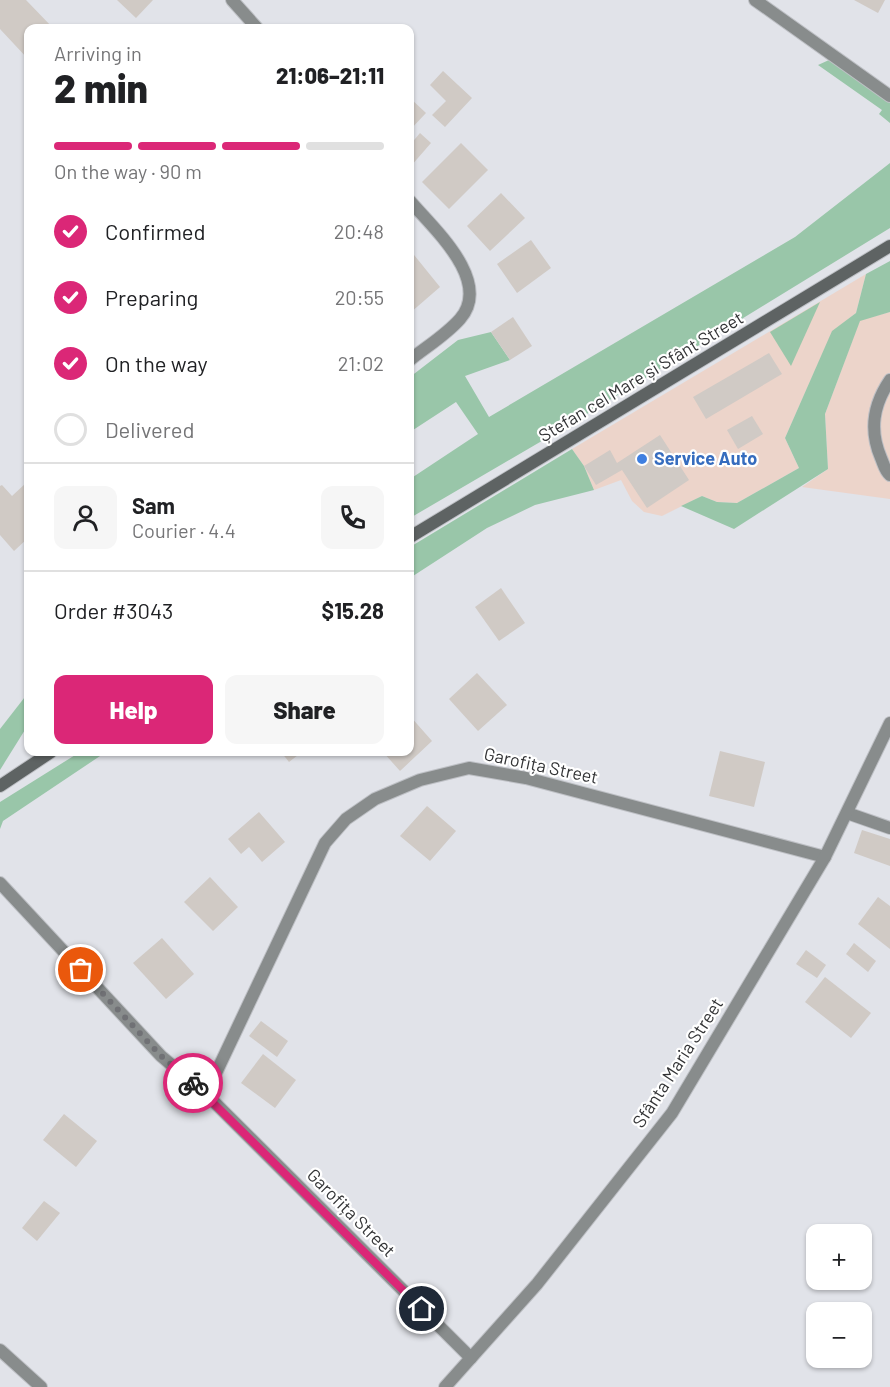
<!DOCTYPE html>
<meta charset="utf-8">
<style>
body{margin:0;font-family:Barlow,sans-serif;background:#f6f6f6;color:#202124;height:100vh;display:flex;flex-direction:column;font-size:22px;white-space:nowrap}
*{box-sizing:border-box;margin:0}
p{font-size:20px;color:#757577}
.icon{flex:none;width:33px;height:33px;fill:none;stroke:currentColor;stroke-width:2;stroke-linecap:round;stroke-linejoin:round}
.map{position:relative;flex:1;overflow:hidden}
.drawer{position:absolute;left:24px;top:24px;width:390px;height:732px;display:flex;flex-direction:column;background:#fff;border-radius:12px;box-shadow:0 2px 4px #0004}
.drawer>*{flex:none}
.tools{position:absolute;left:806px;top:1224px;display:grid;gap:12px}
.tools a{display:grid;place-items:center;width:66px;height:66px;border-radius:12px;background:#fff;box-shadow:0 2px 4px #0004;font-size:30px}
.pin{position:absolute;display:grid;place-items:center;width:51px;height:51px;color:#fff;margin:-26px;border:3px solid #fff;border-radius:50%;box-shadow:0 2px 6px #0007}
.courier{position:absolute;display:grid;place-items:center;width:60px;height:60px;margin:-30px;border:4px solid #db2777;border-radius:50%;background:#fff;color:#222;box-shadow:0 2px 8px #0007}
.head em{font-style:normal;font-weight:800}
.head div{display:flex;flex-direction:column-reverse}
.head{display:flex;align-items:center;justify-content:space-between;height:102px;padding:0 30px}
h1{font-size:39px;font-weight:800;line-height:45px}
.bar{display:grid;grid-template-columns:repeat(4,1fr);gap:9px 6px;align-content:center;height:72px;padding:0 30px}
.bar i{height:8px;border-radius:4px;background:#e0e0e0}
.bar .current{background:#db2777}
.bar p{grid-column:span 4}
.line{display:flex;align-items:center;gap:15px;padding:0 30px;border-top:2px solid #e0e0e0}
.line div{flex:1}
.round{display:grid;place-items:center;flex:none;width:63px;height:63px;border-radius:12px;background:#f6f6f6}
ol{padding:0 30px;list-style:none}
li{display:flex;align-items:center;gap:18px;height:66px}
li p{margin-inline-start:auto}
li .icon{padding:6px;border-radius:50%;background:#db2777;color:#fff;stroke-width:4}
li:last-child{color:#757577}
li i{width:33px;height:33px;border:3px solid #e0e0e0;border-radius:50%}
.button{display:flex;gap:12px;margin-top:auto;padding:12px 30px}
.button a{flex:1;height:69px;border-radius:12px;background:#db2777;color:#fff;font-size:24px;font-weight:800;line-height:69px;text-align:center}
.button a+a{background:#f6f6f6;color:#202124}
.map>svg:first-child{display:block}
.commercial{fill:#ecd4ca}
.green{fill:#99c6a9}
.building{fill:#d0cac5}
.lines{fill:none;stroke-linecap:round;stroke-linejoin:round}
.lane-casing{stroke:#bec0c5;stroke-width:14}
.street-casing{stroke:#bec0c5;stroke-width:14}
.secondary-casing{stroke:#bec0c5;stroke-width:14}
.lane{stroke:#888c8c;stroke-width:12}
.street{stroke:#888c8c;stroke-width:12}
.secondary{stroke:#5e6363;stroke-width:12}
.done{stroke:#707175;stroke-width:6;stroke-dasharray:0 10.8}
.route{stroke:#db2777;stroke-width:8}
.shop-dot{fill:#3f7fe0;stroke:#fff;stroke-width:2}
.labels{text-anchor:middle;stroke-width:4.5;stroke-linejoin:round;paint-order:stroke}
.street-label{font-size:18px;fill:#333436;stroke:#fff}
.shop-label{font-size:18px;font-weight:bold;fill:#366cbe;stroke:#fff;text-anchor:start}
</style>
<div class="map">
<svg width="890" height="1387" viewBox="0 0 890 1387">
<rect width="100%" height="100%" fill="#e1e3e9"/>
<g class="commercial">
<path d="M866,274l-10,39 -24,19 -47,106 14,30 -62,35 -20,-1 -15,-6 -40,20 -18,-4 -12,-11 -11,-21 -27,10 -10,-24 -12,-17z"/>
<path d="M890,312v187l-88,-12 26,-18 -3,-55 35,-94z"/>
</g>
<g class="green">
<path d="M829,60l61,43v20l-11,-9 3,-4 -64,-45z"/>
<path d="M890,163v65l-326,200 -154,90v-39l68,-45 -22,-32 -46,30v-55l48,-37 33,-8 19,28 -45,16 24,41 306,-180z"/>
<path d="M890,261v51l-30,9 -35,93 3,55 -94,60 -53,-23 21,-10 15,6 20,1 62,-35 -14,-30 47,-107 24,-18 10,-39z"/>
<path d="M820,302l-29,64 -21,-34z"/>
<path d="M572,449l12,17 10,24 -59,15 -48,23 -74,48 -3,-5v-24z"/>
<path d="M28,693v32l-28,45v-41z"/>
<path d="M80,752h26l-103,69 -3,8v-27z"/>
</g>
<g class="building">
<path d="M0,0h26l27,28h-25v31l-28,-30z"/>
<path d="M117,0h36l-17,18z"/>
<path d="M854,0h31l-7,13z"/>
<path d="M443,71l29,27 -27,29 -13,-12 14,-14 -16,-16z"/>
<path d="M410,98l16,15 -16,17z"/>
<path d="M420,133l11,10 -20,23 -1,-21z"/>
<path d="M461,143l27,27 -39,39 -27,-27z"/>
<path d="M501,193l24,25 -35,33 -23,-25z"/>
<path d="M531,240l20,28 -34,25 -20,-29z"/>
<path d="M410,250l30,37 -30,26z"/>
<path d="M513,317l19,29 -22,14 -19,-28z"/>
<path d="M769,353l13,21 -76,45 -13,-22z"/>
<path d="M752,416l11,18 -25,15 -11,-19z"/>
<path d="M660,435l29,45 -42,28 -25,-38 -26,15 -12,-19 26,-16 7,13z"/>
<path d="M26,483l2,4v51l-14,13 -14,-16v-49l2,-1 10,11z"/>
<path d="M501,588l24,35 -26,18 -24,-34z"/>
<path d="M477,673l30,32 -29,26 -29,-32z"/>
<path d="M410,716l22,25 -32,30 -17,-19h27z"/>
<path d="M720,751l45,11 -11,45 -45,-11z"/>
<path d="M281,752h21l-13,10z"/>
<path d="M427,806l29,25 -26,30 -30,-25z"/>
<path d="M259,812l26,30 -23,20 -13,-15 -8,7 -13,-15z"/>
<path d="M862,830l28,9v27l-36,-13z"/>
<path d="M210,877l28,30 -25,24 -29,-29z"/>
<path d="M878,897l12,9v43l-32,-25z"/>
<path d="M162,938l32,36 -28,25 -33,-36z"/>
<path d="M854,943l22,18 -8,11 -22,-18z"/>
<path d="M806,950l20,15 -9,13 -21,-14z"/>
<path d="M825,977l46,36 -20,25 -46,-36z"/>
<path d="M261,1021l27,20 -11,16 -28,-21z"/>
<path d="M263,1054l33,26 -21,28 -34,-25z"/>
<path d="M64,1114l33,27 -21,26 -33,-27z"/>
<path d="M44,1201l16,12 -23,28 -15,-13z"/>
</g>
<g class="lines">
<g class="lane-casing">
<path id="lane" d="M890,380c-17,25 -21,50 -9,78 3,7 4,13 9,17"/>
</g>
<g class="street-casing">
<g id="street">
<path d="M232,0l25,28"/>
<path d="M755,0l135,96"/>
<path d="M410,201c23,27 83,80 50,118 -14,16 -34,28 -50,41"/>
<path d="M847,813l43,15"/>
<path d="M0,883l161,173 45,38 265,264"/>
<path d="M206,1094l119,-251 21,-24 29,-20 45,-19 49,-12 57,10 299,79"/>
<path d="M0,1350l41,37"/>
<path d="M445,1387l92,-103 135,-171 153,-256 65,-134"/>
</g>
</g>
<g class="secondary-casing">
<g id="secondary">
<path d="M410,537l480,-291"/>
<path d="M0,786l51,-34"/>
</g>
</g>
<use href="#lane" class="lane"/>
<use href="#street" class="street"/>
<use href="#secondary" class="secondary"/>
</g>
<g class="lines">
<path class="done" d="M81,970l80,86 32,27"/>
<path class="route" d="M193,1083l229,226"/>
</g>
<circle class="shop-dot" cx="642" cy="459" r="6"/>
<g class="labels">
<g class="street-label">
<text transform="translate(641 377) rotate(-31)" y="6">Ștefan cel Mare și Sfânt Street</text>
<text transform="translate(541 766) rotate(12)" y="6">Garofița Street</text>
<text transform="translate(678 1063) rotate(-57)" y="6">Sfânta Maria Street</text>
<text transform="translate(351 1213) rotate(45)" y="6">Garofița Street</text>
</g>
<g class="shop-label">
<text x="654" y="465">Service Auto</text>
</g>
</g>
</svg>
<div class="tools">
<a>+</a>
<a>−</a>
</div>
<div class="pin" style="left:81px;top:970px;background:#ea580c"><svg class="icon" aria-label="bag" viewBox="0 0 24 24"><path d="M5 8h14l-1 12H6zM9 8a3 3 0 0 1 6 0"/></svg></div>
<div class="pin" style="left:422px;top:1309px;background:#1f2937"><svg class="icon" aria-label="home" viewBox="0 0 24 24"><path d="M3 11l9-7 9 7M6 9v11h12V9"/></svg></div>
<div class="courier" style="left:193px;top:1083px"><svg class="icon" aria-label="bike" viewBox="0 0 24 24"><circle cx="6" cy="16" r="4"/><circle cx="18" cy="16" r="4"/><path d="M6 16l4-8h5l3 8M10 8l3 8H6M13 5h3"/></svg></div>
<section class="drawer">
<div class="head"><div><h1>2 min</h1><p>Arriving in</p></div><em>21:06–21:11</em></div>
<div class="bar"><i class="current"></i><i class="current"></i><i class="current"></i><i></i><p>On the way · 90 m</p></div>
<ol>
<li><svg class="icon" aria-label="check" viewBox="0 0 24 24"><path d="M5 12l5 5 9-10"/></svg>Confirmed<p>20:48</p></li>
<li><svg class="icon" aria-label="check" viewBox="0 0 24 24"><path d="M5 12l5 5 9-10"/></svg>Preparing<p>20:55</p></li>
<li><svg class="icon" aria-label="check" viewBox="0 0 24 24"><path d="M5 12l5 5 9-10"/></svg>On the way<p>21:02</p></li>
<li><i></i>Delivered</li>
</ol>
<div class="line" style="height:108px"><a class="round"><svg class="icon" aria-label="person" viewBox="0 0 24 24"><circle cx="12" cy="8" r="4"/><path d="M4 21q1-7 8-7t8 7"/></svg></a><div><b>Sam</b><p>Courier · 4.4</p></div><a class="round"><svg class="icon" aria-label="phone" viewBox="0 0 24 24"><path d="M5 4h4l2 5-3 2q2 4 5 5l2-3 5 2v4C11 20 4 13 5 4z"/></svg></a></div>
<div class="line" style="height:78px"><div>Order #3043</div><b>$15.28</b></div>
<div class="button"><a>Help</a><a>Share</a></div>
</section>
</div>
